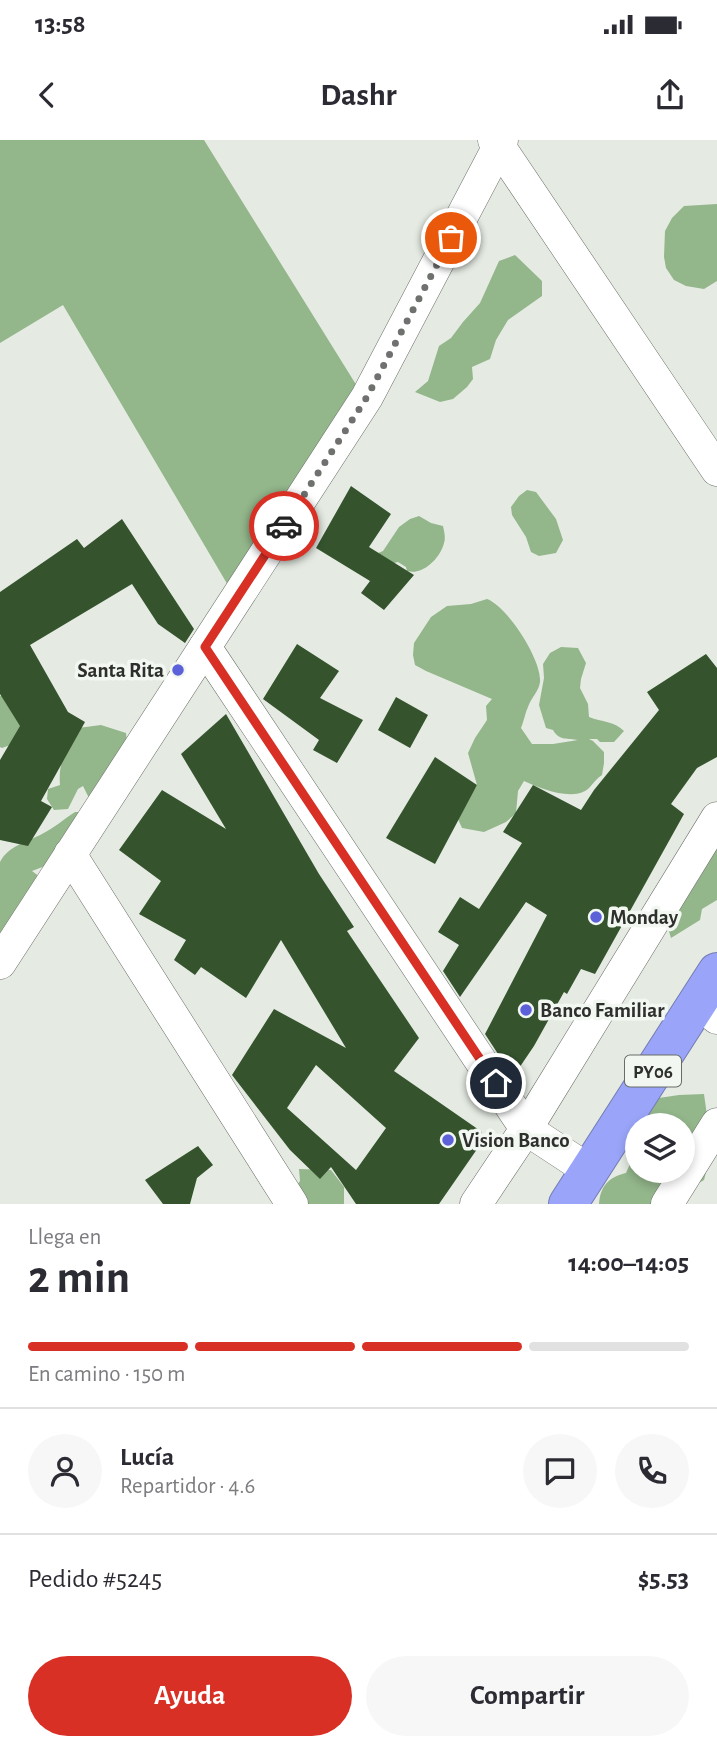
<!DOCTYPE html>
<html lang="es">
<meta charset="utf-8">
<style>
body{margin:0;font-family:"Alegreya Sans",sans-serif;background:#f7f7f7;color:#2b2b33;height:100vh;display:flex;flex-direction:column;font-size:26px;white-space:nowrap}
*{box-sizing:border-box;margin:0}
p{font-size:23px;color:#7c7c81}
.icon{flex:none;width:38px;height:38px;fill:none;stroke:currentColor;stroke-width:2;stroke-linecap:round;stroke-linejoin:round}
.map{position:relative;height:1064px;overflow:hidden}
.drawer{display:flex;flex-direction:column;background:#fff;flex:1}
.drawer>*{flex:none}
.controls{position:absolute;left:625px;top:973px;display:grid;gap:14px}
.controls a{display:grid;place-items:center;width:70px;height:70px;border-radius:50%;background:#fff;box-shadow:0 4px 10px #0003;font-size:35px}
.pin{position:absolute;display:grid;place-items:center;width:60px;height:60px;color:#fff;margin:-30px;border:4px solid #fff;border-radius:50%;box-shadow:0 2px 7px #0007}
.courier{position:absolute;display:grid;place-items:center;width:70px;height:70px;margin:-35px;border:5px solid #d93025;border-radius:50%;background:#fff;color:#222;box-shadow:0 2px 9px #0007}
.summary em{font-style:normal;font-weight:600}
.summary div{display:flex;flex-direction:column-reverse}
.summary{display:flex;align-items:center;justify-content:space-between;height:119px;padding:0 28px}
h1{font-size:46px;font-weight:600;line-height:52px}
.bar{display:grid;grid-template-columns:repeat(4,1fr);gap:10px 7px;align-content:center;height:84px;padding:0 28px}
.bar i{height:9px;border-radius:5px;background:#e1e1e2}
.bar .current{background:#d93025}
.bar p{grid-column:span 4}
.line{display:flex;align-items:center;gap:18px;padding:0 28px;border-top:2px solid #e1e1e2}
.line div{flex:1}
.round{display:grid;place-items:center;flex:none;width:74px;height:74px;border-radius:37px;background:#f7f7f7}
.button{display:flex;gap:14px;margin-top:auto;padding:14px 28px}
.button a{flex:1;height:80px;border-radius:42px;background:#d93025;color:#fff;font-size:28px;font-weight:600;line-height:80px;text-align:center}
.button a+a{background:#f7f7f7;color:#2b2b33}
.status{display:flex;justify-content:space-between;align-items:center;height:49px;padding:0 35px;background:#fff;direction:ltr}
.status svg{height:19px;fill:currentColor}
header{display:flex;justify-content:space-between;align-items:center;height:91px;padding:0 28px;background:#fff;font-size:32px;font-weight:600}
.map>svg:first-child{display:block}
.forest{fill:#93b68b;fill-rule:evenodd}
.building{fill:#35542e;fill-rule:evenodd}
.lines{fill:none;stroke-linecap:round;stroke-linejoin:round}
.minor-casing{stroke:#6b706a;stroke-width:33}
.highway-casing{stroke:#747cb2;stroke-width:40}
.minor{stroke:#fff;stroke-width:32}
.highway{stroke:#9aa5f9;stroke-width:38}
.done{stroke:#6e716d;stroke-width:7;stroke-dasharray:0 12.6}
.route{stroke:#d93025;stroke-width:9}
.poi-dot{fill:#5c61d9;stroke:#f2f8f1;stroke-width:2.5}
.labels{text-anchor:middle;stroke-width:7;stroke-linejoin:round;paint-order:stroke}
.shield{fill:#f2f8f1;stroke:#696c68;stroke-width:2}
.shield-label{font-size:19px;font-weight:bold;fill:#2e302d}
.poi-label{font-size:21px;font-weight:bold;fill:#2e302d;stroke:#f2f8f1;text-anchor:start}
</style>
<div class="status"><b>13:58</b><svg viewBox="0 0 49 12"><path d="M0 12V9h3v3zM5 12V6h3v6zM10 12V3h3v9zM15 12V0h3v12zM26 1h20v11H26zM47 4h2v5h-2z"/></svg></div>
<header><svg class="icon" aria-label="back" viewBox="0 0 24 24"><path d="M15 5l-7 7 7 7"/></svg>Dashr<svg class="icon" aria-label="share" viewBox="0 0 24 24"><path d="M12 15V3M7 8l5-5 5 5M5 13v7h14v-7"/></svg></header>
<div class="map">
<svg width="717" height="1064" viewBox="0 0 717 1064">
<rect width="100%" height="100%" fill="#e5ebe3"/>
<g class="forest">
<path d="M0,0h204l166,267 -141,180 -166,-282 -63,38z"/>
<path d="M717,64v77l-13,8 -18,-3 -12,-6 -8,-12 -2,-11 1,-26 7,-13 12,-12z"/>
<path d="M515,115l27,26v15l-34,24 -12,20 -6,19 -18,8 1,12 -6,8 -14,12 -13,3 -25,-10 13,-11 11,-35 12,-8 12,-16 17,-19 19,-42z"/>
<path d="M527,350l9,2 20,27 7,21 -7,13 -17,3 -8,-4 -5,-15 -14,-22 -1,-8 8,-11z"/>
<path d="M419,376l12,7 12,3c1,5 3,12 1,17 -3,14 -21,33 -37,28l-1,-4 -8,-5 -8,2 -19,-8 12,-5 16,-24 11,-8z"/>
<path d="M487,459c20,7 55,61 53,83 -1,9 -9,16 -12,25 -3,6 -4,14 -7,21l11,16h21l25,-4c-10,-2 -19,1 -25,-10l-7,-2 -7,-23 5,-27 -1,-14 7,-11 11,-6 17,1 8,15 -5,16 -1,9 8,16 1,13c13,5 25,4 35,14l-10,11h-14l-3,-3h-8l4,2 11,11v11l-2,12c-9,6 -10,12 -17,16 -16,9 -46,-3 -61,-10l-6,10 -2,22 -10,9 -22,10 -22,-4 -13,-29 22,-5 6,-9 -9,-32 7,-15 12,-18 -1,-14 6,-7 -66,-28 -11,-6 -2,-10 1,-12 17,-26 16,-11 24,-2z"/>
<path d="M0,556h17l17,15 -21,33 -11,4 -2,-1z"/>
<path d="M101,585l25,8 2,21 -38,46 -7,-14 -5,3 -10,20 -14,1 -7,-11 1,-10 12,-4c-2,-22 6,-39 18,-57z"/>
<path d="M75,672h11l-41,54 -13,5 8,6 -40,63v-78c8,-16 27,-20 42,-28 12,-6 22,-15 33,-22z"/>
<path d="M717,694v66l-15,9 -2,11 -29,18 -9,-30z"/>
<path d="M704,954c4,29 9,58 0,86l-41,24h-64c1,-18 10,-27 27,-31l4,-9 -2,-26 24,-39 27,-4zM637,985h45v46h-45z"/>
<path d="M299,1029l32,1 13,17v17h-55l4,-13 7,-10z"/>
</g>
<g class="building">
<path d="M351,346l40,28 -22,33 45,28 -30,35 -23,-17 9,-12 -54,-33z"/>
<path d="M122,379l72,110 -9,14 -27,-19 -26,-40 -102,61 38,67 17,10 -44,79 11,6 -24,39 -28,-6v-80l20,-34 -20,-32v-102l77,-53 7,9z"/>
<path d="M297,504l42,27 -19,27 43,22 -26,43 -24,-13 6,-10 -56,-41z"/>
<path d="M706,514l11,14v89l-20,11 -26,36 13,10 -89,160 -14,-5 -14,25 -3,-2 -30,54 -21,31 -28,-43 62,-119 -21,-13 -66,95 -17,-26 16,-26 -21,-13 22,-35 19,12 43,-66 -19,-11 30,-47 48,25 13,-20 65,-80 -12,-18z"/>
<path d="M396,557l32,18 -18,33 -32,-18z"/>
<path d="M226,574l93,160 35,53 -7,4 72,107 -25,33 88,61v10l-43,62h-83l-25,-37 -11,12 -30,-29 -58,-75 42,-66 72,39 -65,-108 -35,58 -45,-31 -6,8 -21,-15 12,-20 -47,-26 22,-33 -42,-31 43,-60 64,39 -45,-75zM316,925l70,63 -30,42 -69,-62z"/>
<path d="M435,617l42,28 -42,79 -49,-26z"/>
<path d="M198,1006l15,19 -16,13 -7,26h-27l-18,-24z"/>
</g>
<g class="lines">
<g class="minor-casing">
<g id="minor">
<path d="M502,0l-3,6 218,324"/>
<path d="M205,507l321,482 64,42"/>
<path d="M70,714l222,350"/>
<path d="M0,823l367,-566 132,-251 -5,-6"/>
<path d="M697,862l20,16"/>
<path d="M476,1064l50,-75 191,-311"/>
<path d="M667,1064l50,-80"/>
</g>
</g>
<g class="highway-casing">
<path id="highway" d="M568,1064l149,-232"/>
</g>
<use href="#minor" class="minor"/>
<use href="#highway" class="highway"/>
</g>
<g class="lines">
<path class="done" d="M284,386l83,-129 84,-159"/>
<path class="route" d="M284,386l-79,121 291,436"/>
</g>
<g class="poi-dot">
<circle cx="178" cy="530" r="7"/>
<circle cx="596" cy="777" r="7"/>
<circle cx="526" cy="870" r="7"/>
<circle cx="448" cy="1000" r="7"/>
</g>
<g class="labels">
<rect class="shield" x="625" y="915.5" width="56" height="31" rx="5"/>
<g class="shield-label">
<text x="653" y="938">PY06</text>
</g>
<g class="poi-label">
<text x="164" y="537" text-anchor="end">Santa Rita</text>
<text x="610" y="784">Monday</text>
<text x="540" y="877">Banco Familiar</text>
<text x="462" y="1007">Vision Banco</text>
</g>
</g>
</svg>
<div class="controls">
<a><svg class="icon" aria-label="layers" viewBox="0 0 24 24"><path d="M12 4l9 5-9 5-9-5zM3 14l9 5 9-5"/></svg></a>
</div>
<div class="pin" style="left:451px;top:98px;background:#ea580c"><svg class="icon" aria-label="bag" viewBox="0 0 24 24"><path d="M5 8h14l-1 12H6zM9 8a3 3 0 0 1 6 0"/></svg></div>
<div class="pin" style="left:496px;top:943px;background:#1f2937"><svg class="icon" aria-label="home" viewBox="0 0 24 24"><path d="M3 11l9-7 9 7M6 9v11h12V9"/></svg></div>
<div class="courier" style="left:284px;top:386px"><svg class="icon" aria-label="car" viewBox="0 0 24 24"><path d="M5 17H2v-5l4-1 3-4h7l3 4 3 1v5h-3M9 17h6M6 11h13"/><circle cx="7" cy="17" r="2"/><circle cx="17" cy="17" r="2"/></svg></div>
</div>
<section class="drawer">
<div class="summary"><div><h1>2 min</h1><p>Llega en</p></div><em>14:00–14:05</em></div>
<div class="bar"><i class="current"></i><i class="current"></i><i class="current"></i><i></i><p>En camino · 150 m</p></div>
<div class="line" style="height:126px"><a class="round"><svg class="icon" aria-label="person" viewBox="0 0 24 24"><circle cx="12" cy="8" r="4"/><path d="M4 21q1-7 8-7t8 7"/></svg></a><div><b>Lucía</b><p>Repartidor · 4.6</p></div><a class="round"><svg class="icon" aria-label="chat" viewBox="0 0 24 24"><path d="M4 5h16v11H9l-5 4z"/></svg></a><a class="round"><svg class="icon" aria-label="phone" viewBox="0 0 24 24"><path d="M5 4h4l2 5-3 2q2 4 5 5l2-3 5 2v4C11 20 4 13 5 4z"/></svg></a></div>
<div class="line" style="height:91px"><div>Pedido #5245</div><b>$5.53</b></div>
<div class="button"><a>Ayuda</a><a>Compartir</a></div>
</section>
